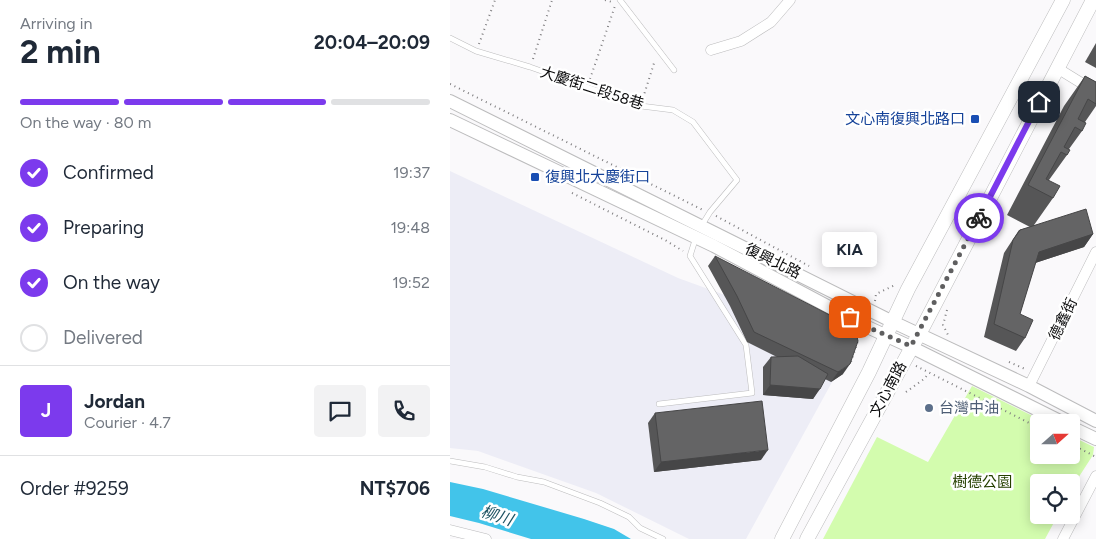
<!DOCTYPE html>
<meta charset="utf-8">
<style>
body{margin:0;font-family:Figtree,"Noto Sans TC",sans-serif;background:#f2f2f3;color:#1f2937;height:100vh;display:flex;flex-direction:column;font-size:19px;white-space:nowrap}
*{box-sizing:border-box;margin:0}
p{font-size:16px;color:#747a83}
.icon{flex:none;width:28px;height:28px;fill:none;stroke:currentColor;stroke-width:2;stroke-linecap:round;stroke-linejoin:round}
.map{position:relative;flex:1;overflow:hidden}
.details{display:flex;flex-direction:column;background:#fff;width:450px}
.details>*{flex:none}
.needle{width:32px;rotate:69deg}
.controls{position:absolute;left:580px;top:414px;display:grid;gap:10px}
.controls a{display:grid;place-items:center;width:50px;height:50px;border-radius:5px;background:#fff;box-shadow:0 2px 12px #0003;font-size:25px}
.pin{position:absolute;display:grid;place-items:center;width:42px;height:42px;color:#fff;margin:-21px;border-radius:10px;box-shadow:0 2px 8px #0006}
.courier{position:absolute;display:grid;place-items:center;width:50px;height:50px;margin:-25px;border:4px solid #7c3aed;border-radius:50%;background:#fff;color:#222;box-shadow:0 1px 6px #0007}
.bubble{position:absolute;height:35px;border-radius:5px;background:#fff;box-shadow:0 2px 12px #0003;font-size:16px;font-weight:700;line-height:35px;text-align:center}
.headline em{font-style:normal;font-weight:700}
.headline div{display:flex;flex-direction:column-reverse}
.headline{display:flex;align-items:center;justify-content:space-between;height:85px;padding:0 20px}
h1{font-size:32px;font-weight:700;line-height:38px}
.bar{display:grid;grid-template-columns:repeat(4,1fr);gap:8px 5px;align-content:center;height:60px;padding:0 20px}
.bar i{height:6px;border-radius:4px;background:#e0e1e3}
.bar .active{background:#7c3aed}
.bar p{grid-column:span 4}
.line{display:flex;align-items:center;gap:12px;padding:0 20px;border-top:1px solid #e0e1e3}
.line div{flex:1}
.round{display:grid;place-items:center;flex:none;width:52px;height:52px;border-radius:5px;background:#f2f2f3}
ol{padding:0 20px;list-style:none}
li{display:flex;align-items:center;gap:15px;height:55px}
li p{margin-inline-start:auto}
li .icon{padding:5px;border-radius:50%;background:#7c3aed;color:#fff;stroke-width:4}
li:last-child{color:#747a83}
li i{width:28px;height:28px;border:2px solid #e0e1e3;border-radius:50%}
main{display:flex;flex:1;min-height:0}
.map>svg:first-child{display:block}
.built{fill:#ededf6}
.green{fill:#d3fcae}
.water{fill:#42c4ea}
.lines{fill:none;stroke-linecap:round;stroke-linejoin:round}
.service-casing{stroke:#bcbcbd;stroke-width:6}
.minor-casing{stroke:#bcbcbd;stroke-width:11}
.tertiary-casing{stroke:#bcbcbd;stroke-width:14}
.secondary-casing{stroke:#bcbcbd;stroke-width:15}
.path{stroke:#7e7d7f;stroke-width:2;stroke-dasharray:1 4;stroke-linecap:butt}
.service{stroke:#fff;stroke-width:5}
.minor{stroke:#fff;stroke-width:10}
.tertiary{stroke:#fff;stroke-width:12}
.secondary{stroke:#fff;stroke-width:14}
.wall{fill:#565657}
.shaded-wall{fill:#464647}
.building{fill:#646465;stroke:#464647}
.done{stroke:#5f5f60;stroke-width:5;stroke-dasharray:0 9}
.route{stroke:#7c3aed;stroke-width:6}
.transit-dot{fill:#1a4fb4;stroke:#fff;stroke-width:2}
.service-dot{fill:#5c6f8a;stroke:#fff;stroke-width:2}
.labels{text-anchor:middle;stroke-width:5;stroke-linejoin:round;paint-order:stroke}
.street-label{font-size:15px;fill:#0c0c0d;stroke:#fff}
.transit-label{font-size:15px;fill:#164399;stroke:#fff;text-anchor:end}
.service-label{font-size:15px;fill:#4e5e75;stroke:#fff;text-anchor:start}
.park-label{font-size:15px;fill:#264000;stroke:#fff}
.water-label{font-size:16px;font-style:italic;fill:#1d5262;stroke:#fff}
</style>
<main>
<section class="details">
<div class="headline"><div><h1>2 min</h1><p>Arriving in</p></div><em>20:04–20:09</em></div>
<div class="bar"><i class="active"></i><i class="active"></i><i class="active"></i><i></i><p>On the way · 80 m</p></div>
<ol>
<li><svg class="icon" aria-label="check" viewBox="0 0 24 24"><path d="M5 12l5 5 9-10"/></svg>Confirmed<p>19:37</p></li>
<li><svg class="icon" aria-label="check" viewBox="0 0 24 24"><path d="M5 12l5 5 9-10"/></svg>Preparing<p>19:48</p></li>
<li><svg class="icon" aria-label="check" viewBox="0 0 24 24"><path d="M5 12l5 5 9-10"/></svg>On the way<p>19:52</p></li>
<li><i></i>Delivered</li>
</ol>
<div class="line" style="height:90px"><b class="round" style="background:#7c3aed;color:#fff">J</b><div><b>Jordan</b><p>Courier · 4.7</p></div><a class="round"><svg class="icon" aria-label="chat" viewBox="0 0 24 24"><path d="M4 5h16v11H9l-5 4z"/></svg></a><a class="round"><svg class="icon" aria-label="phone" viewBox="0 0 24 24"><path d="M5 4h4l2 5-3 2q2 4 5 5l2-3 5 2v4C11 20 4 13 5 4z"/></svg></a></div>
<div class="line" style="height:65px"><div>Order #9259</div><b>NT$706</b></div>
</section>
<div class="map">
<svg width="646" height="539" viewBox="0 0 646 539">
<rect width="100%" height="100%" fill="#faf9fb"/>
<path class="built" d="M0,171l228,107 176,64 -108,197h-57l-93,-46 -118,-42 -28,-3z"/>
<path class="green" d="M522,386l73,36h-6v33h32v-19l23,11 -1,8 -22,34v-7h-32v33h19l-13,24h-222l54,-102 51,25z"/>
<path class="water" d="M0,482l33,7 101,30 30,10 17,10h-100l-52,-16 -29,-7z"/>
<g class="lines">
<g class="service-casing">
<g id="service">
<path d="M170,0l54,70"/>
<path d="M0,38l26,13 54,16 111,39 32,4 20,12 44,58 -27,32 -8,13"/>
<path d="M209,404l93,-11 -6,-48 -56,-89 6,-19"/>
<path d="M0,461l35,6 32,10 27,5 56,21 29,14 11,11 23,11"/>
</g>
</g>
<g class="minor-casing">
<g id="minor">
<path d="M261,50l30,-9 30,-19 19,-22"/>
<path d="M607,68l39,24"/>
<path d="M579,386l67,-134"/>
<path d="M0,530l36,9"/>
<path d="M613,539l33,-63"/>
</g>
</g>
<g class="tertiary-casing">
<g id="tertiary">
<path d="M0,101l443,221 136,64 67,35"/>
<path d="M0,120l264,126 149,79 48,22 151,75"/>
<path d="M621,427l25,12"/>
</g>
</g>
<g class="secondary-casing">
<g id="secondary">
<path d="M332,539l87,-167 39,-83 155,-289"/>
<path d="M357,539l117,-214 169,-325"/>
</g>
</g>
<g class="path">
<path d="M155,0l7,2"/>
<path d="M29,44l16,-44"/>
<path d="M83,59l19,-59"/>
<path d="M140,79l25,-73"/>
<path d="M0,84l253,126"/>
<path d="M193,98l12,-38"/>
<path d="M122,193l93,47 18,11"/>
<path d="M266,216l93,50"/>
<path d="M425,301l1,-7 19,-9"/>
<path d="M497,310l-4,15 5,10"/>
<path d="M401,362l7,-21"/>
<path d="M559,362l16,7"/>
<path d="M466,366l123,62"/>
<path d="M456,392l18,-13 5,-6"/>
<path d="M621,444l25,13"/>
</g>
<use href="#service" class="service"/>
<use href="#minor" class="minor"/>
<use href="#tertiary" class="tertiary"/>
<use href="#secondary" class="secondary"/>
</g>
<g class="wall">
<path d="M646,43v25l-11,-6z"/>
<path d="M635,76l11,6v24l-11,16 -3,9 -13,18 -2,6 -18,25 4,18 -19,27 59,9 -9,13 -49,16 -15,51 5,24 -9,13 -32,-14 20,-84 15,-23 11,-3 -23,-12 57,-109z"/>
<path d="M265,256l128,118 -12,8 -6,-3 -12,20 -50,-4v-28l8,-10h6l-30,-15 -17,-36 -22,-40z"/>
<path d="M205,413l106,47 -107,12 -6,-49z"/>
</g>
<g class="shaded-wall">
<path d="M643,234l-9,13 -55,18 10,-13z"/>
<path d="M400,364l-7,10 -12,8 7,-10z"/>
<path d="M320,385l50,4 -7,10 -50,-4z"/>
<path d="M318,450l-7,10 -107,12 7,-10z"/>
</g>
<g class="building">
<path d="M635,76l11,6v22l-8,-5 -10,20 8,4 -4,8 -7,-4 -11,20 6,3 -3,5 -6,-3 -15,27 14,7 -7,12 -25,-13z"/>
<path d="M636,209l7,25 -54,18 -19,62 13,6 -8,18 -31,-14 19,-84 7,-10z"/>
<path d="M265,256l140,72 3,13 -8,23 -12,8 -84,-40 -17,-36z"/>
<path d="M348,356l30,18 -8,15 -50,-4 1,-28z"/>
<path d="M312,401l6,49 -107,12 -6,-49z"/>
</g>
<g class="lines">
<path class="done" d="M400,317l13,8 48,21 68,-128"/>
<path class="route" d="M529,218l60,-116"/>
</g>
<g class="transit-dot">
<rect x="520" y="114" width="10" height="10" rx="2.5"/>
<rect x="80" y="172" width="10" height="10" rx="2.5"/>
</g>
<circle class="service-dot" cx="479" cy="408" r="5"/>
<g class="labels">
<g class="street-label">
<text transform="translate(142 88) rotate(18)" y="5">大慶街二段58巷</text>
<text transform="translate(323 261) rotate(26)" y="5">復興北路</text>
<text transform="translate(613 319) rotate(-64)" y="5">德鑫街</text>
<text transform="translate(438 389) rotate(-62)" y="5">文心南路</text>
</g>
<g class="transit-label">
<text x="515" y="124">文心南復興北路口</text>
<text x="95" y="182" text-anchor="start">復興北大慶街口</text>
</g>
<g class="service-label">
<text x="489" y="413">台灣中油</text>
</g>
<g class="park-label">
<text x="532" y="487">樹德公園</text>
</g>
<g class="water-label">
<text transform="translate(47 515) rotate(18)" y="6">柳川</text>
</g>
</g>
</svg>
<div class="controls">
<a><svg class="needle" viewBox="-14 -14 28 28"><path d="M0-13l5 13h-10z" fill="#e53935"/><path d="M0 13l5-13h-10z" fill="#747a83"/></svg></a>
<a><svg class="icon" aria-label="locate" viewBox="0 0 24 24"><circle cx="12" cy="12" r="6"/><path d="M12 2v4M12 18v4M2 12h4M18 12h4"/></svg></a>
</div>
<div class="pin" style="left:400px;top:317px;background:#ea580c"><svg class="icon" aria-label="bag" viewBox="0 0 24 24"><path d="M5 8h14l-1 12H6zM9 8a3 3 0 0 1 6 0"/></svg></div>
<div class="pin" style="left:589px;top:102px;background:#1f2937"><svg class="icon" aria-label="home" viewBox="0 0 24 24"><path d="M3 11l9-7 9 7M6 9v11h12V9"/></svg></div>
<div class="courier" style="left:529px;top:218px"><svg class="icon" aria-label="bike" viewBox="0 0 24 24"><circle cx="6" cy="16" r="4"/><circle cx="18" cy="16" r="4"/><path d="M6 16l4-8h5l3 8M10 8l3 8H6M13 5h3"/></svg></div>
<div class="bubble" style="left:372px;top:232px;width:55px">KIA</div>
</div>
</main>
